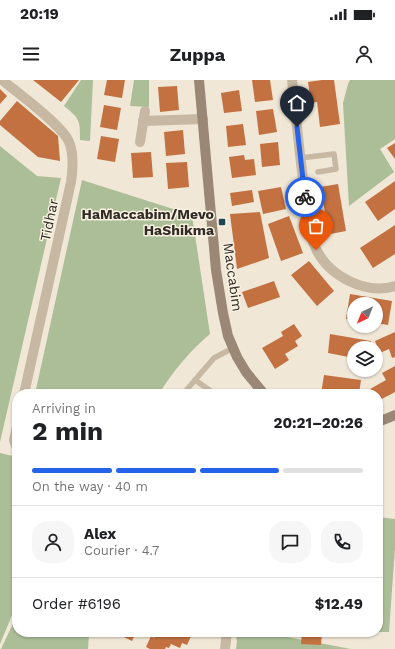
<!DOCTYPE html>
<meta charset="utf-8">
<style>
body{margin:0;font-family:"Work Sans",sans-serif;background:#f6f6f6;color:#202124;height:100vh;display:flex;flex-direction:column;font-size:15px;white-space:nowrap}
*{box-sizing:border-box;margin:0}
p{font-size:13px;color:#757577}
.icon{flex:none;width:22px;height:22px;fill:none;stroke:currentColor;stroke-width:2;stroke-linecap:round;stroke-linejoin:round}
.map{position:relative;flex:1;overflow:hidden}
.drawer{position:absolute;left:12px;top:309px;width:371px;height:248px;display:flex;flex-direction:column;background:#fff;border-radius:16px;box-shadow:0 1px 3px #0004}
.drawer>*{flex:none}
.needle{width:26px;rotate:223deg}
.tools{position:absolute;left:347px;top:217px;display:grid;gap:8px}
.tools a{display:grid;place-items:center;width:36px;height:36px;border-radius:50%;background:#fff;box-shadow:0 1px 3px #0004;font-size:20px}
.pin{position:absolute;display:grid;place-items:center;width:34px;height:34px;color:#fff;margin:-41px -17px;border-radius:50% 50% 50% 0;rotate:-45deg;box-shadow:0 0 4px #0007}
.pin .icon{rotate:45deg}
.courier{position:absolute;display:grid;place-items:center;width:40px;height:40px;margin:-20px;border:3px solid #2563eb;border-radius:50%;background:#fff;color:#222;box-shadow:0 1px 5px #0007}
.summary em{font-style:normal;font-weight:700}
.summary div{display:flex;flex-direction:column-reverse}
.summary{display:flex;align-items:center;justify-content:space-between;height:68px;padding:0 20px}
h1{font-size:26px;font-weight:700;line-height:30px}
.bar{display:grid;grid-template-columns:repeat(4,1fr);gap:6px 4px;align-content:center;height:48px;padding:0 20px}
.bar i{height:5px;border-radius:3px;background:#e0e0e0}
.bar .active{background:#2563eb}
.bar p{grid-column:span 4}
.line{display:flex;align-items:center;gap:10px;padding:0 20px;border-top:1px solid #e0e0e0}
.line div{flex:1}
.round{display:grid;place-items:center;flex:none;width:42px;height:42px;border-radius:16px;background:#f6f6f6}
.status{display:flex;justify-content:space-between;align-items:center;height:28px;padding:0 20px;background:#fff;direction:ltr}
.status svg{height:11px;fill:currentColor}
header{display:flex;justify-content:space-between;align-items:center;height:52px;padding:0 20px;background:#fff;font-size:18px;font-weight:700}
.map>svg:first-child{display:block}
.green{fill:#acbe97}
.building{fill:#c37141}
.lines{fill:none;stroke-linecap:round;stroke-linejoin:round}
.lane{stroke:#c7b8a3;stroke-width:5.5}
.street{stroke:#c7b8a3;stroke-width:10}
.secondary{stroke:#9a8775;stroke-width:10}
.done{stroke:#746d63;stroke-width:4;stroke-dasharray:0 7.2}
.route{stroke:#2563eb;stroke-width:5}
.poi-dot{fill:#1c4752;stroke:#f8f1e2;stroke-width:1.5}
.labels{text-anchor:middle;stroke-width:3;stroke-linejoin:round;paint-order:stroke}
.poi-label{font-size:14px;font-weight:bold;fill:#322b25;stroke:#f8f1e2;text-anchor:end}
.street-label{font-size:14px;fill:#322b25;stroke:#f8f1e2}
</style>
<div class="status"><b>20:19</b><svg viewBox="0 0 49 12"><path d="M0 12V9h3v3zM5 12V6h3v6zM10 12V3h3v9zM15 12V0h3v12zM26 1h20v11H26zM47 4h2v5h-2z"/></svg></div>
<header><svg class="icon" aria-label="menu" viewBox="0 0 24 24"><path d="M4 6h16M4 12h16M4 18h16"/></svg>Zuppa<svg class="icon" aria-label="person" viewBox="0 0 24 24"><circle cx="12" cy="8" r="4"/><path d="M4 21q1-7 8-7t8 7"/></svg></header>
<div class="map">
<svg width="395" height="569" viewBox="0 0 395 569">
<rect width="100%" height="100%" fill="#f0e7d6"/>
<g class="green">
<path d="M81,0h12l-3,61 -10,-1c0,-20 0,-21 -16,-34z"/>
<path d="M134,0h15v27l-19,-1z"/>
<path d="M350,0h45v59l-15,10 14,23 -45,34 -6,-103 5,-19z"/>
<path d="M0,66l37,30 24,2 -61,264z"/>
<path d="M82,100l110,35 18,119c-21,18 -37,37 -51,60h-124z"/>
<path d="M0,373l17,4v146l-17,41z"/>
<path d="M378,437l17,2v29l-6,84h-11z"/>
<path d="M17,535v17h69l3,2 -1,15h-87z"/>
<path d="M235,552h26l90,17h-115l1,-8z"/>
</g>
<g class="building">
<path d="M33,0h46l-18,22z"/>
<path d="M107,0h18l-3,18 -18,-3z"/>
<path d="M252,0h18l3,20 -18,2z"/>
<path d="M322,0h12l6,44 -20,3 -3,-25 -6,1 -3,-21z"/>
<path d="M177,6l2,24 -19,2 -2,-25z"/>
<path d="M0,9l7,7 -7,8z"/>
<path d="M239,10l3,21 -18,2 -3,-20z"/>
<path d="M17,21l41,35 2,25 -22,-4 -38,-32v-4z"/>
<path d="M104,25l17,3 -4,22 -17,-3z"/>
<path d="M273,29l4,23 -18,3 -3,-24z"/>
<path d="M243,44l3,21 -18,2 -2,-21z"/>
<path d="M183,50l2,24 -19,2 -2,-24z"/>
<path d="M101,56l18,3 -4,23 -18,-3z"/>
<path d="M278,62l2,23 -18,2 -2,-23z"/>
<path d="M395,63v16l-8,-11z"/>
<path d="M151,72l2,25 -20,1 -2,-25z"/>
<path d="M244,75l1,5 9,-1 2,16 -24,3 -3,-21z"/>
<path d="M187,82l2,25 -21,2 -2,-26z"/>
<path d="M395,101v28l-17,12 -13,-19z"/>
<path d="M338,104l8,47 -21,4 -1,-7 -4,1 -3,-16 8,-1 -5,-25z"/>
<path d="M281,107l5,22 -23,5 -5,-23z"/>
<path d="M252,110l2,12 -22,4 -2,-13z"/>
<path d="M260,132l9,46 -32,11 -7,-55z"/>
<path d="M289,136l14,37 -22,8 -13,-37z"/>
<path d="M395,145v29l-22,14 -13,-20z"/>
<path d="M309,181l25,30 -17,15 -26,-31z"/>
<path d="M274,201l6,16 -32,11 -6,-16z"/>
<path d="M350,214l42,7 -4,24 -12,-2v-19h-22v16l-8,-1z"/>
<path d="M294,244l8,12 -7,5 3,5 -13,8 4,6 -14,9 -13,-21 21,-12 -2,-4z"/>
<path d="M395,252v25l-3,1 -3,-9 -9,4 -5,-12z"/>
<path d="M330,254l41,7 -1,7h-16v10l-26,-5z"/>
<path d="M395,286v26l-17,9v-7h-6l-2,-5 16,-9 -4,-7z"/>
<path d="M324,295l37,5 -2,14h-38z"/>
<path d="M114,552h22l-4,9z"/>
<path d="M157,552h36l-6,13 -5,-2 -2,5 -9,-4 -2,4 -3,-1 -1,2h-15l-4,-2 5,-11 3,2z"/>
<path d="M302,552h20l-1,13 -20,-1z"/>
</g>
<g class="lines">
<g class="lane">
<path d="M300,78l34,-4 2,15 -18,3"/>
<path d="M195,300l20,14"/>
<path d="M183,314l31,-36 19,-10"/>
</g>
<g class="street">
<path d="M2,0c16,13 61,46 67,62 5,12 4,27 2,40l-47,212"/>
<path d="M292,0c4,35 7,71 12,106 2,21 3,43 12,63 13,27 49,46 79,37"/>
<path d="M143,41l60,-2"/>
<path d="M140,62l5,-31"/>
<path d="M17,347l-3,13 3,8"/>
<path d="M225,569l2,-17"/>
</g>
<g class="secondary">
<path d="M199,0l17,190 7,43 5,23 9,21 9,15 18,22"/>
<path d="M378,342l17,-7"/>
</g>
</g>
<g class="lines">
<path class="done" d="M305,117l3,26 8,27"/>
<path class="route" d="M297,47l8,70"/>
</g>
<rect class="poi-dot" x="218" y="138" width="8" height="8" rx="2"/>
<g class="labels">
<g class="poi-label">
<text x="214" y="139">HaMaccabim/Mevo<tspan x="214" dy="16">HaShikma</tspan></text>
</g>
<g class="street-label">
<text transform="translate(49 140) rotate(-78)" y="5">Tidhar</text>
<text transform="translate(233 197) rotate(82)" y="5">Maccabim</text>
</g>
</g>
</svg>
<div class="tools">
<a><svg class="needle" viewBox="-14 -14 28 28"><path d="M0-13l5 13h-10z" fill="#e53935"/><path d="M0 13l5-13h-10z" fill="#757577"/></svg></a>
<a><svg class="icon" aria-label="layers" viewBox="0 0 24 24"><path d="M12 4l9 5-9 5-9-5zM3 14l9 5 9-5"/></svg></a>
</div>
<div class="pin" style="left:316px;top:170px;background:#ea580c"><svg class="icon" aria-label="bag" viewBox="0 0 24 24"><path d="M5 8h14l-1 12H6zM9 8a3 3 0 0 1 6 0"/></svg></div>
<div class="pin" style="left:297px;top:47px;background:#1f2937"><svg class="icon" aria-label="home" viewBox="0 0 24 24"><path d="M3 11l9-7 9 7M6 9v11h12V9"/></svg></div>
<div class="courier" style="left:305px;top:117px"><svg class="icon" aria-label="bike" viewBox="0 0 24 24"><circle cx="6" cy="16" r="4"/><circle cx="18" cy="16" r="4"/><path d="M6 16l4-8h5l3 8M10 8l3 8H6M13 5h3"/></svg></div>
<section class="drawer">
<div class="summary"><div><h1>2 min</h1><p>Arriving in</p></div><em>20:21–20:26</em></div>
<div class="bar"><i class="active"></i><i class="active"></i><i class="active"></i><i></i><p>On the way · 40 m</p></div>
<div class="line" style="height:72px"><a class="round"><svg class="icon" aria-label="person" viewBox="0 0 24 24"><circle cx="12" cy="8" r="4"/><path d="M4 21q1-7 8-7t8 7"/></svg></a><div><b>Alex</b><p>Courier · 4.7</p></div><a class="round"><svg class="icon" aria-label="chat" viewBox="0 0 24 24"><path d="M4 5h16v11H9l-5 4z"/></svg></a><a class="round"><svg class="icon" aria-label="phone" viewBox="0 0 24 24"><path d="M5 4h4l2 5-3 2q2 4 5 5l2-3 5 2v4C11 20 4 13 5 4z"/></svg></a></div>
<div class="line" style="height:52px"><div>Order #6196</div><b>$12.49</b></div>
</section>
</div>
